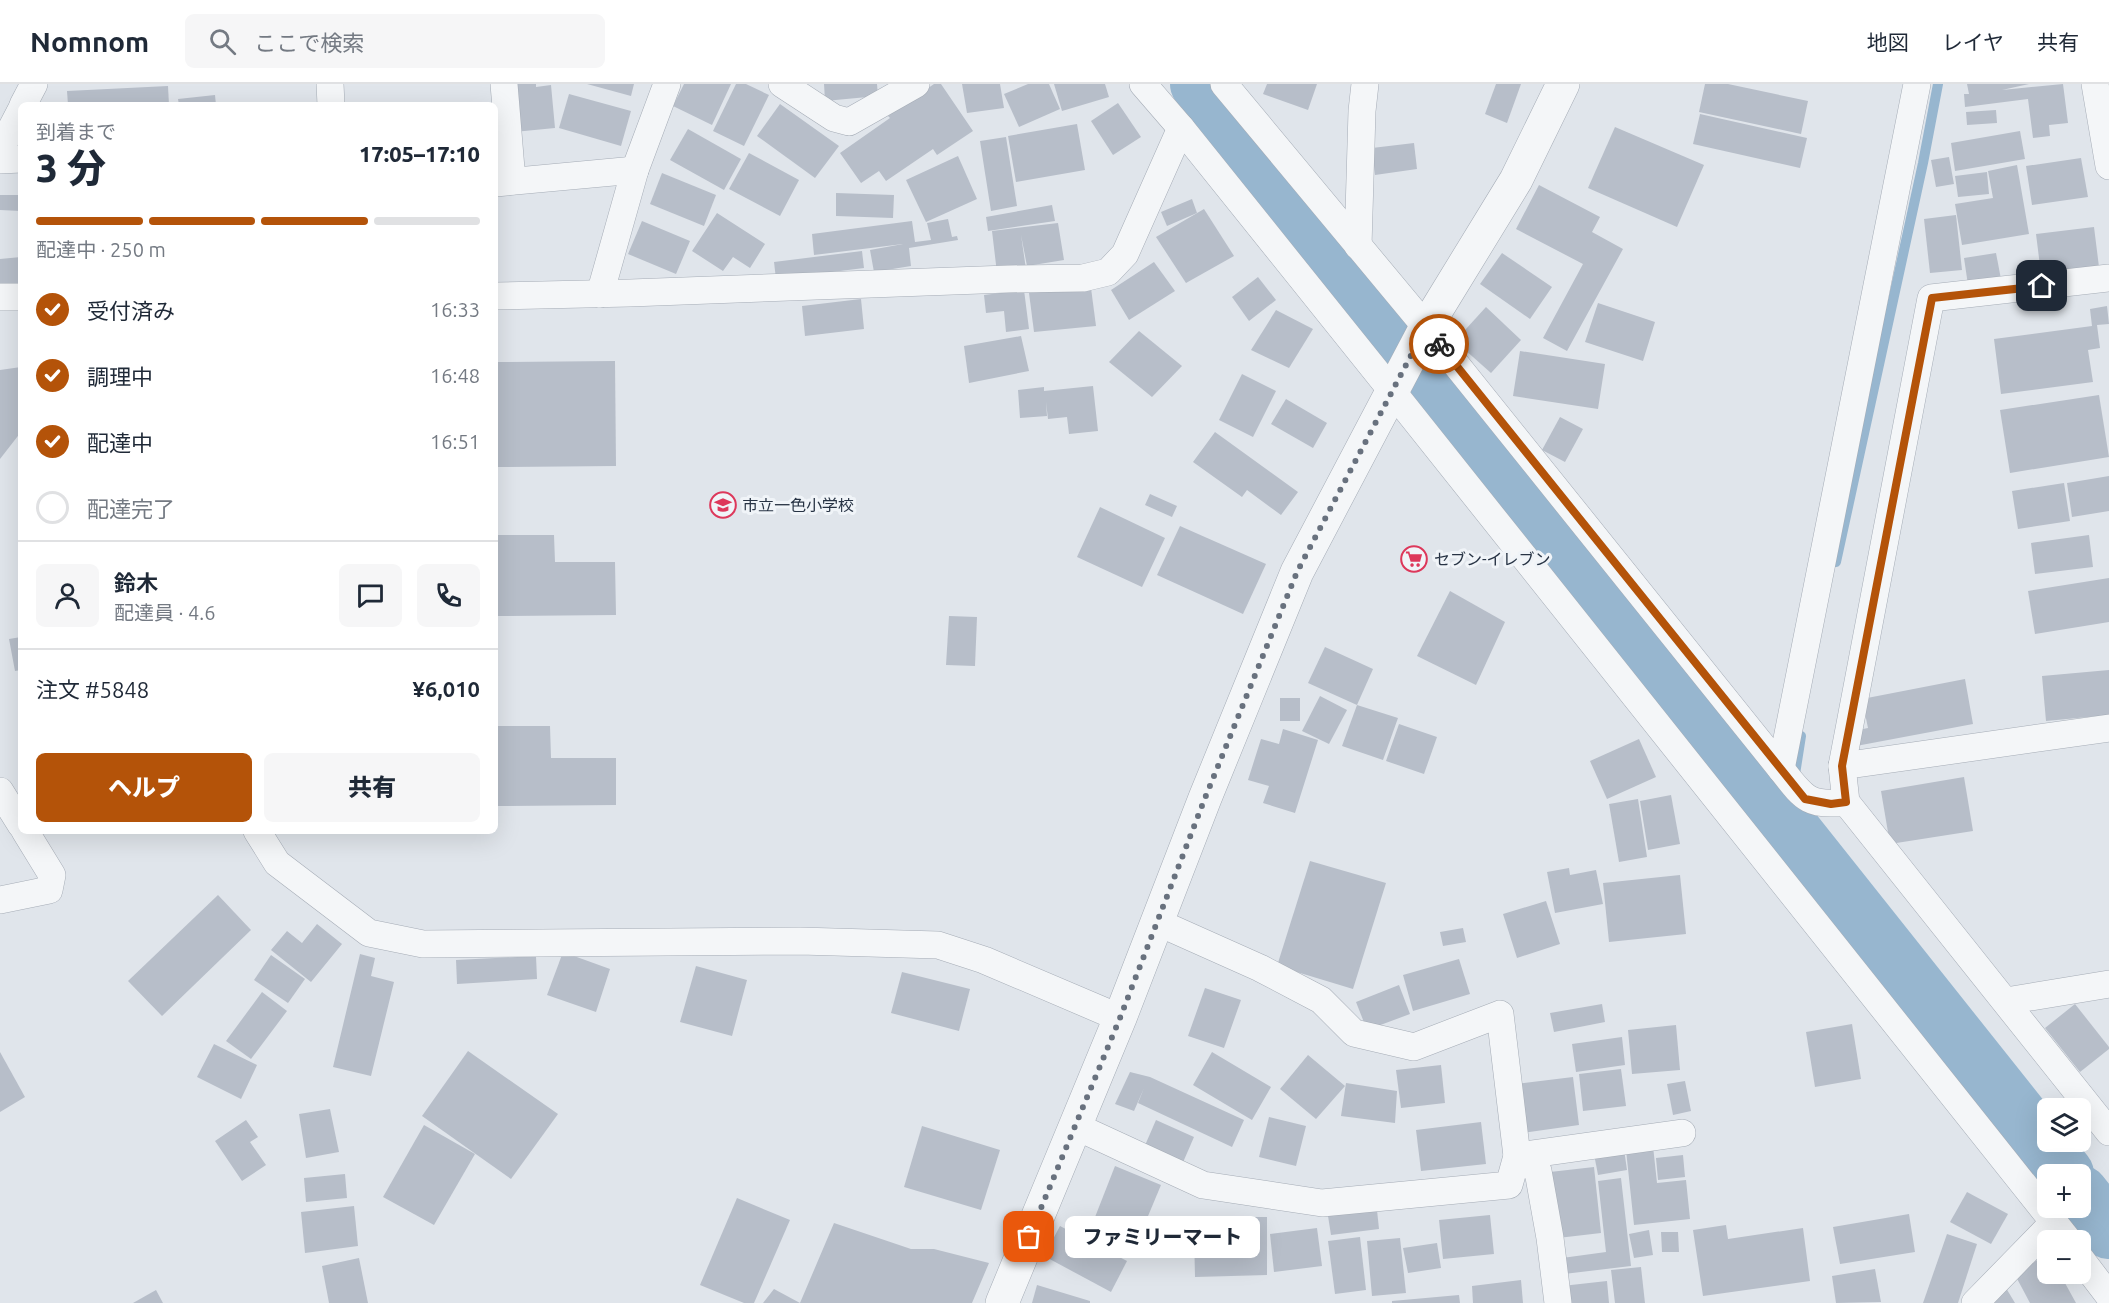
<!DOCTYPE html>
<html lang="ja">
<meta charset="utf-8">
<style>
body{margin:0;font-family:Ubuntu,"Noto Sans JP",sans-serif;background:#f6f6f7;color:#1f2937;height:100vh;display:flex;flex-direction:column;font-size:22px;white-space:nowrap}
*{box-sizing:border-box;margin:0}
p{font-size:20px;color:#747a83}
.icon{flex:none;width:33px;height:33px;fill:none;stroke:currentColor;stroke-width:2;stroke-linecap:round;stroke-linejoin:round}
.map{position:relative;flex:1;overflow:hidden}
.side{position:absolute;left:18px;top:18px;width:480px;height:732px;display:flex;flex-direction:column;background:#fff;border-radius:9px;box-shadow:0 6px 24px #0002}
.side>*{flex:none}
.tools{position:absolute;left:2037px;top:1014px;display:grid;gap:12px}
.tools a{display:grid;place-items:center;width:54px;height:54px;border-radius:9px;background:#fff;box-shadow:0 6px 24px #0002;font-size:30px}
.pin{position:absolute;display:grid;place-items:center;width:51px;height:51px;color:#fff;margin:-26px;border-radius:12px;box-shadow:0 3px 9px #0006}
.courier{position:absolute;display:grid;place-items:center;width:60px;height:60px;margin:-30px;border:4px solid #b45309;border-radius:50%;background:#fff;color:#222;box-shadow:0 2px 8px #0007}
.bubble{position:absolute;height:42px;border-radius:9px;background:#fff;box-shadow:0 6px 24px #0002;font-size:20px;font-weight:800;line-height:42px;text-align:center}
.summary em{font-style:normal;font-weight:800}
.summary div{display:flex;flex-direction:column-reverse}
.summary{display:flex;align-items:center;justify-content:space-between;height:102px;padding:0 18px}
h1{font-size:39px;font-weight:800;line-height:45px}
.bar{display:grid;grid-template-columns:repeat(4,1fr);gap:9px 6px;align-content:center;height:72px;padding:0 18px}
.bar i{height:8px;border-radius:4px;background:#e0e1e3}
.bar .on{background:#b45309}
.bar p{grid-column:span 4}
.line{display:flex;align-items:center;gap:15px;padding:0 18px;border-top:2px solid #e0e1e3}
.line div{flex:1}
.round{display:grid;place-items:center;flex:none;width:63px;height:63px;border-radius:9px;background:#f6f6f7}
ol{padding:0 18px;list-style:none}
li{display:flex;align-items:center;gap:18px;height:66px}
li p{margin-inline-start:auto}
li .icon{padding:6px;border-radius:50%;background:#b45309;color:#fff;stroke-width:4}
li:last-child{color:#747a83}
li i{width:33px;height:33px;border:3px solid #e0e1e3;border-radius:50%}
.primary-button{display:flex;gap:12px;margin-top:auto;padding:12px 18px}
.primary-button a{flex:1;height:69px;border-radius:9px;background:#b45309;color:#fff;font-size:24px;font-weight:800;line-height:69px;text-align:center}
.primary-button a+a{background:#f6f6f7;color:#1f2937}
header{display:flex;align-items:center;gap:36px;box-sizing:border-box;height:84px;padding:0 30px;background:#fff;border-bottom:2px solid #e0e1e3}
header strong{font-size:28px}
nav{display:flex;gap:33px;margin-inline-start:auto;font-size:21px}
.search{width:420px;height:54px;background:#f6f6f7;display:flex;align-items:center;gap:15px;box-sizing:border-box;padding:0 21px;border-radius:9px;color:#747a83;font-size:22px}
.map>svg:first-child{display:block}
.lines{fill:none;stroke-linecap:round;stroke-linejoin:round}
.stream{stroke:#97b6cf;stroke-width:10}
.river{stroke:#97b6cf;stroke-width:58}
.building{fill:#b7bec9}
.minor-casing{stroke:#a5acb6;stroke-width:28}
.tertiary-casing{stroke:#a5acb6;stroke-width:34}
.minor{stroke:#f4f6f8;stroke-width:27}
.tertiary{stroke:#f4f6f8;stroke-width:33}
.done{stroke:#68717e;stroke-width:6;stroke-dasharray:0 10.8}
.route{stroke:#b45309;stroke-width:8}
.labels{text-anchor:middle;stroke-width:6;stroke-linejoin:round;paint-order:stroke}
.poi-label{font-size:16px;fill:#273344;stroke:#f0f4f8;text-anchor:start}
</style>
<header>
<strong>Nomnom</strong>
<div class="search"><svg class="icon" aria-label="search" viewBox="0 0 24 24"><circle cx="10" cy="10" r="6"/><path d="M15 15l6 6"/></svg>ここで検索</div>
<nav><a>地図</a><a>レイヤ</a><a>共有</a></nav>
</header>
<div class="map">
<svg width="2109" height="1219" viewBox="0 0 2109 1219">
<rect width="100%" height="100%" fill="#e0e5eb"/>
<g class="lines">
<g class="stream">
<path d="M1836,478l87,-399 15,-79"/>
<path d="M1787,741l14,-89"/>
</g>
<g class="river">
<path d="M1199,0l866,1090"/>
<path d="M2080,1110l29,36"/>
</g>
</g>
<g class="building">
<path d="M508,0h28v3l15,-2 4,43 -41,4z"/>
<path d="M587,0h47l-3,12z"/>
<path d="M684,0h47l-19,41 -39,-19z"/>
<path d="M736,0h10l23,11 -25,51 -31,-15z"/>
<path d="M824,0h53l1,12 -53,5z"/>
<path d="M934,0h7l32,47 -36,24 -4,-6 -47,32 -7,-10 -18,12 -21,-30 50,-35 -2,-2z"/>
<path d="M962,0h38l4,24 -37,5z"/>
<path d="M1028,0h21l11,25 -41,18 -15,-33z"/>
<path d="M1054,0h51l4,13 -47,14z"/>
<path d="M1267,0h50l-9,26 -45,-16z"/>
<path d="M1496,0h25l-14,39 -22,-9z"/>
<path d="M1705,0h23l80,17 -7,33 -102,-22z"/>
<path d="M1967,0h62l-27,6 61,-6 5,39 -19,2 1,11 -17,2 -5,-39 -63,8 -1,-13h5z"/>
<path d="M168,2l1,19h-101l-1,-14z"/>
<path d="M569,10l62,17 -10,35 -62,-18z"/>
<path d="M215,11l1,10h-37l-1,-6z"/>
<path d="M1118,19l23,34 -28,18 -22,-34z"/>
<path d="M780,20l59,42 -24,32 -58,-42z"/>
<path d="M1996,26l1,13 -30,2 -1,-13z"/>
<path d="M1700,30l107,24 -7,30 -107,-24z"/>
<path d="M1077,40l8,46 -69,12 -8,-46z"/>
<path d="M1615,43l89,38 -27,62 -89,-39z"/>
<path d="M688,45l53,30 -17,31 -54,-30z"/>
<path d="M2020,47l5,28 -70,12 -4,-28z"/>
<path d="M1006,53l11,69 -26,5 -11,-70z"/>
<path d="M1414,59l3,26 -42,6 -3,-27z"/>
<path d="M749,69l50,27 -19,36 -51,-27z"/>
<path d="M958,72l19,43 -51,23 -20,-42z"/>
<path d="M1949,73l5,27 -18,3 -5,-27z"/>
<path d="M2081,74l7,39 -56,8 -6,-39z"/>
<path d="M2017,81l12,69 -67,11 -7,-41 38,-6 -5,-27z"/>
<path d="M1987,88l2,22 -31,3 -3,-21z"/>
<path d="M662,89l54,22 -12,31 -54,-22z"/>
<path d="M1539,101l61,32 -8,15 31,17 -56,102 -24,-13 40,-74 -67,-35z"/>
<path d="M836,109l58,2 -1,23 -57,-2z"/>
<path d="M0,111h21v16l-21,-1z"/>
<path d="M1192,115l5,14 -30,13 -6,-14z"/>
<path d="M1052,121l3,16 -67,10 -2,-14z"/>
<path d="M1204,125l30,47 -48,27 -30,-46z"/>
<path d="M717,129l48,31 -15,24 -17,-11 -10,14 -31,-20z"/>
<path d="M1956,131l6,55 -32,3 -6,-54z"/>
<path d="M948,135l4,18 5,-1 1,4 -49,8 2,18 -37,6 -4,-22 33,-6 -89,11 -2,-21 100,-13 3,21 16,-2 -4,-17z"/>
<path d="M642,137l48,20 -14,33 -48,-20z"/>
<path d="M1058,139l6,37 -37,6 -6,-31 5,34 -29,4 -5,-42z"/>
<path d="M2094,143l5,40 -58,7 -5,-40z"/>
<path d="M862,167l2,17 -88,11 -2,-17z"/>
<path d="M1502,169l50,34 -22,32 -50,-35z"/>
<path d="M1996,169l5,26 -33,6 -4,-27z"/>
<path d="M21,173v30l-21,2v-30z"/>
<path d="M1154,178l21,29 -46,29 -18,-30z"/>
<path d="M1258,193l18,23 -27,21 -17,-24z"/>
<path d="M1091,204l5,38 -62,6 -5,-39z"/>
<path d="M1024,206l5,39 -23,3 -2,-21 -18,2 -2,-18z"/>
<path d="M861,215l3,30 -59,7 -3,-30z"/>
<path d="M1598,219l57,19 -12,39 -58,-19z"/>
<path d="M2107,222l2,18 -12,1 3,23 -12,2 5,32 -92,12 -7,-55 98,-13 -2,-17z"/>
<path d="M1486,223l35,33 -30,33 -36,-32z"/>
<path d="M1276,226l37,19 -24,39 -38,-18z"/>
<path d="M1139,247l43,35 -30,31 -43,-35z"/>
<path d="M1021,252l8,35 -60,12 -5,-37z"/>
<path d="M1520,267l85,13 -7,45 -85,-13z"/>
<path d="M615,277l1,105 -121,1v-105z"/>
<path d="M21,283v65l-21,27v-89z"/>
<path d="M1242,290l34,17 -23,46 -34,-17z"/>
<path d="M1093,302l5,45 -29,3 -2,-17 -19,2 -2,-17 1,14 -27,2 -2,-28 26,-3v4z"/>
<path d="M2099,311l10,62 -99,16 -10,-63z"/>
<path d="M1286,315l41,24 -14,25 -42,-24z"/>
<path d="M1560,333l23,12 -18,33 -23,-12z"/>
<path d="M1215,348l83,60 -17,23 -34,-25 -5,7 -49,-35z"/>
<path d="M2109,392v35l-37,6 -5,-34z"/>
<path d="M2064,399l6,38 -52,8 -6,-38z"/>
<path d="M1150,410l27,12 -5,11 -27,-12z"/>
<path d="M1100,423l65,31 -23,49 -65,-30z"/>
<path d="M1180,442l86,38 -23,50 -86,-39z"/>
<path d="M495,451h59l1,27h60l1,53 -121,1z"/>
<path d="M2089,451l4,32 -58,7 -4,-31z"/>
<path d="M2109,494v44l-74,12 -7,-43z"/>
<path d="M1450,507l55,31 -29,63 -59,-29z"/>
<path d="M949,532l28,1 -2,49 -29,-1z"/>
<path d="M21,553v33l-6,1 -6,-32z"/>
<path d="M1325,563l48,22 -16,36 -49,-22z"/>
<path d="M2109,586v45l-63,6 -4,-45z"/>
<path d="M1965,595l8,45 -117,22 -3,-15 15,-3 -6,-29z"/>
<path d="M1320,612l27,14 -18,34 -27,-13z"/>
<rect x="1280" y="614" width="20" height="23"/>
<path d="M1357,621l41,13 -15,42 -41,-14z"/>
<path d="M1399,640l38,13 -13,37 -38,-13z"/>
<path d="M495,642h55l1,32h65v47l-121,1z"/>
<path d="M1283,645l35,11 -23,73 -32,-10 6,-17 -21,-6 13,-41 18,5z"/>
<path d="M1639,655l17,38 -49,22 -17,-38z"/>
<path d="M1964,693l9,54 -83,13 -9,-53z"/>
<path d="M1671,711l9,49 -32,6 -8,-49z"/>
<path d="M1638,715l9,58 -28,5 -10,-58z"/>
<path d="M1310,777l76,22 -33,106 -76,-23z"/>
<path d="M1569,784l1,7 26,-5 7,34 -48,9 -8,-41z"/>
<path d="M1680,791l6,59 -77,8 -6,-59z"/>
<path d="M218,811l33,35 -89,86 -34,-35z"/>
<path d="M1546,817l14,43 -43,14 -14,-44z"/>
<path d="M317,840l25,20 -31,38 -40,-32 16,-19 15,12z"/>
<path d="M1463,844l3,14 -23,4 -3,-14z"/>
<path d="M563,868l47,17 -14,43 -49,-17z"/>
<path d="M360,870l15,4 -4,18 23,6 -23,94 -38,-9z"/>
<path d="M271,871l34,24 -17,24 -34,-23z"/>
<path d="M536,872l1,23 -80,5 -1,-24z"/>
<path d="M1459,875l11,35 -57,17 -10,-36z"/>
<path d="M696,882l51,14 -15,56 -52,-14z"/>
<path d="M902,888l68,17 -11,42 -68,-18z"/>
<path d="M1399,901l11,29 -43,16 -11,-28z"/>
<path d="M1205,904l36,12 -17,48 -36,-12z"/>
<path d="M262,908l25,19 -36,48 -25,-18z"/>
<path d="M1602,920l3,18 -51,10 -4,-19z"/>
<path d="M2075,920l34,43v2l-29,23 -35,-44z"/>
<path d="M1852,940l9,55 -46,8 -9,-55z"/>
<path d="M1676,941l4,45 -48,4 -4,-44z"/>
<path d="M1622,953l3,28 -49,7 -4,-28z"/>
<path d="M214,960l43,21 -16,34 -44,-22z"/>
<path d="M468,967l90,63 -47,65 -89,-63z"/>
<path d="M0,968l25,45 -25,15z"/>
<path d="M1212,968l59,35 -19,33 -59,-35z"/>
<path d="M1308,971l37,31 -29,33 -36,-30z"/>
<path d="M1441,981l4,38 -44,5 -5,-38z"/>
<path d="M1621,985l5,37 -43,5 -4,-37z"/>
<path d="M1130,988l20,5 94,43 -12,27 -94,-44 6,-15 -10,23 -19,-7z"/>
<path d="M1573,993l6,48 -56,8 -7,-49z"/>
<path d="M1685,997l6,30 -18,4 -6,-31z"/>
<path d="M1346,999l51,8 -2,32 -54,-7z"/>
<path d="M330,1025l9,43 -33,6 -7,-44z"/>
<path d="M1269,1033l37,9 -10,40 -37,-9z"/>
<path d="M246,1036l12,17 -8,5 16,23 -24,16 -27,-40z"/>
<path d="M1156,1036l38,17 -13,30 -38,-17z"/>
<path d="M1481,1038l5,42 -65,7 -5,-41z"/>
<path d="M424,1041l51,29 -41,71 -51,-28z"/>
<path d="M922,1042l78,24 -19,60 -77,-23z"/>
<path d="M1653,1062l4,37 29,-3 4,39 -56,6 -8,-75z"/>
<path d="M1624,1065l3,21 -29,5 -4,-21z"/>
<path d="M1683,1071l2,22 -27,3 -2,-22z"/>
<path d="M1115,1082l46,19 -28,67 -45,-17z"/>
<path d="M1594,1083l7,66 -43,5 -8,-66z"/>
<path d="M345,1090l2,24 -41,4 -2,-24z"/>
<path d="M1621,1094l10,88 -67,8 -2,-16 44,-6 -8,-71z"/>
<path d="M1967,1108l41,22 -17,30 -41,-22z"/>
<path d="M737,1114l53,22 -36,83h-10l-44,-18z"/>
<path d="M354,1122l4,40 -53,7 -4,-41z"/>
<path d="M1377,1126l2,19 -48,6 -3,-19z"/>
<path d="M1909,1130l6,38 -75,12 -7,-37z"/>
<path d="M1490,1131l4,39 -51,5 -4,-39z"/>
<path d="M1205,1133h62v58l-72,2 -1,-45h11z"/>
<path d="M834,1139l77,26h23l55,14 -17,40h-172z"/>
<path d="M1726,1141l2,14 75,-11 7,53 -107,15 -10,-66z"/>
<path d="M1060,1142l67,35 -16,31 -67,-36z"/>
<path d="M1317,1144l5,38 -48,6 -4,-38z"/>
<path d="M1649,1146l4,25 -19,3 -5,-24z"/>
<path d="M1661,1148h17l1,20h-17z"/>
<path d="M1947,1150l30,10 -19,59h-35z"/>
<path d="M1360,1153l6,53 -31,4 -7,-53z"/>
<path d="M1400,1154l6,55 -34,3 -5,-55z"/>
<path d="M1437,1159l4,25 -33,5 -5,-25z"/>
<path d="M2048,1170v20h12l16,29h-46l-16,-30z"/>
<path d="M359,1174l9,45h-39l-7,-37z"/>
<path d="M1641,1183l4,36h-30l-4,-33z"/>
<path d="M1875,1185l6,33 -45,1 -4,-27z"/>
<path d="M1521,1196l2,23h-50l-1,-17z"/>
<path d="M1607,1197l2,22h-45l-2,-17z"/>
<path d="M1037,1201l53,16v2h-58z"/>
<path d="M2006,1204l9,15h-32z"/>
<path d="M774,1205l26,14h-37z"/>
<path d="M156,1206l7,13h-30z"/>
<path d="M1459,1211l1,8h-68v-2z"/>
</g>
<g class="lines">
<g class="minor-casing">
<g id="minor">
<path d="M330,0l1,21"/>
<path d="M504,0l8,97"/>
<path d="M782,0l52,34 15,4 67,-38"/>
<path d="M1143,0l38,44 211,263 676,849"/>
<path d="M1224,0l202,243 355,442 136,-685"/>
<path d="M2095,0l14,82"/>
<path d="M23,21l11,-21"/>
<path d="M0,66l21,-40"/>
<path d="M0,76l21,-1"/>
<path d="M495,99l140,-13"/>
<path d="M1358,162l4,-135 3,-27"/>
<path d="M2109,194l-178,20 -89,468 4,36 263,330"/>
<path d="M600,210l35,-124 32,-86"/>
<path d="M495,212l135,-3 378,-14 75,-1 25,-6 17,-18 56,-126"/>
<path d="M0,213h21"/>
<path d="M1842,682l267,-38"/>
<path d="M1781,685c22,28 27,38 65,33"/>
<path d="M0,707l21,34"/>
<path d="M257,747l20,32 92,70 54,11 377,-3 138,4 46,15 136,58"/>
<path d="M0,816l49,-10 3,-15 -27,-44"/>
<path d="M2006,917l103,-17"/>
<path d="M1075,1042l128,59 119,18 187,-18 8,-29 -17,-142 -86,33 -60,-14 -33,-33 -61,-32 -103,-46"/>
<path d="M1517,1072l165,-23"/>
<path d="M1517,1072l21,15 12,67 8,65"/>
<path d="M2080,1174l29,38"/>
<path d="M1975,1219l79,-81"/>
</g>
</g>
<g class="tertiary-casing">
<path id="tertiary" d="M1002,1219l118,-285 85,-220 92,-226 129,-245 90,-147 47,-96"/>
</g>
<use href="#minor" class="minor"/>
<use href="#tertiary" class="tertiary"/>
</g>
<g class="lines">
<path class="done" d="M1029,1153l91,-219 85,-220 92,-226 129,-245 13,17"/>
<path class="route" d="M1439,260l366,455 26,5 15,-2 -4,-36 90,-468 110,-12"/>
</g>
<defs>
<g id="school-ring" transform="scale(1.35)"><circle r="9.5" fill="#f0f4f8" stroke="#dd385b" stroke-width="1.5"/><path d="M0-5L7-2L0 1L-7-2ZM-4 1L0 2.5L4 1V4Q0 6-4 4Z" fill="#dd385b"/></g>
<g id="supermarket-ring" transform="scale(1.35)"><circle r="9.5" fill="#f0f4f8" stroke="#dd385b" stroke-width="1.5"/><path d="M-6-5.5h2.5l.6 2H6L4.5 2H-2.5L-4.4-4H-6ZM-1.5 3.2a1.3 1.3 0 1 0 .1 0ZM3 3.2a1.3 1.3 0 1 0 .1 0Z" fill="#dd385b"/></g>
</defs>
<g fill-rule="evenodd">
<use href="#school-ring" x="723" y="421"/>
<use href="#supermarket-ring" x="1414" y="475"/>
</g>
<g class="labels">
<g class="poi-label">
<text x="742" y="427">市立一色小学校</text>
<text x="1434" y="481">セブン-イレブン</text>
</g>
</g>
</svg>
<div class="tools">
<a><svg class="icon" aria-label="layers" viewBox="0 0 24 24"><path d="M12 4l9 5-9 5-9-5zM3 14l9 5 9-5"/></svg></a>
<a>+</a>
<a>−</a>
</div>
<div class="pin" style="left:1029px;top:1153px;background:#ea580c"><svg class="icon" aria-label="bag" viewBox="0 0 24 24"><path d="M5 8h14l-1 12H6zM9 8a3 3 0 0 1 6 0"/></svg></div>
<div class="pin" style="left:2042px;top:202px;background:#1f2937"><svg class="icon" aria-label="home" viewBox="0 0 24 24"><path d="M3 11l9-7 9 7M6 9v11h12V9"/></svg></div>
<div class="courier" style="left:1439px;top:260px"><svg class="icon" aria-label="bike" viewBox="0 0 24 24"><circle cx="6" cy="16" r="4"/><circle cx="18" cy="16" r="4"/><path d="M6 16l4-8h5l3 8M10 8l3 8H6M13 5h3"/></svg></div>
<div class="bubble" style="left:1065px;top:1132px;width:195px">ファミリーマート</div>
<section class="side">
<div class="summary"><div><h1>3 分</h1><p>到着まで</p></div><em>17:05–17:10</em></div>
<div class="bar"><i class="on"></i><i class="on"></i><i class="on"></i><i></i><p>配達中 · 250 m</p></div>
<ol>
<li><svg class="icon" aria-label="check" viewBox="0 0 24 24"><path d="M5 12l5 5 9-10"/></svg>受付済み<p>16:33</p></li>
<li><svg class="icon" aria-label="check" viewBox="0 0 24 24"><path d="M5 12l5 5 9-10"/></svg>調理中<p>16:48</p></li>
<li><svg class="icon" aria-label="check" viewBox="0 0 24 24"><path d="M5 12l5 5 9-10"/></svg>配達中<p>16:51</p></li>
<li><i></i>配達完了</li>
</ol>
<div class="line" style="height:108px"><a class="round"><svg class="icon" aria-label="person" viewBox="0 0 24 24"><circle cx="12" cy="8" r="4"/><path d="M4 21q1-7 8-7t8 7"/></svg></a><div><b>鈴木</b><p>配達員 · 4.6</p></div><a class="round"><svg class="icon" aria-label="chat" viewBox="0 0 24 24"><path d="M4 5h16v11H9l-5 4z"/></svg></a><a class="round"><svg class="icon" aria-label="phone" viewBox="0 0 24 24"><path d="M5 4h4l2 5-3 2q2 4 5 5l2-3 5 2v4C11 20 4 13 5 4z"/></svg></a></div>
<div class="line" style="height:78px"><div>注文 #5848</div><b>¥6,010</b></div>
<div class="primary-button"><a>ヘルプ</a><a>共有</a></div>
</section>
</div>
